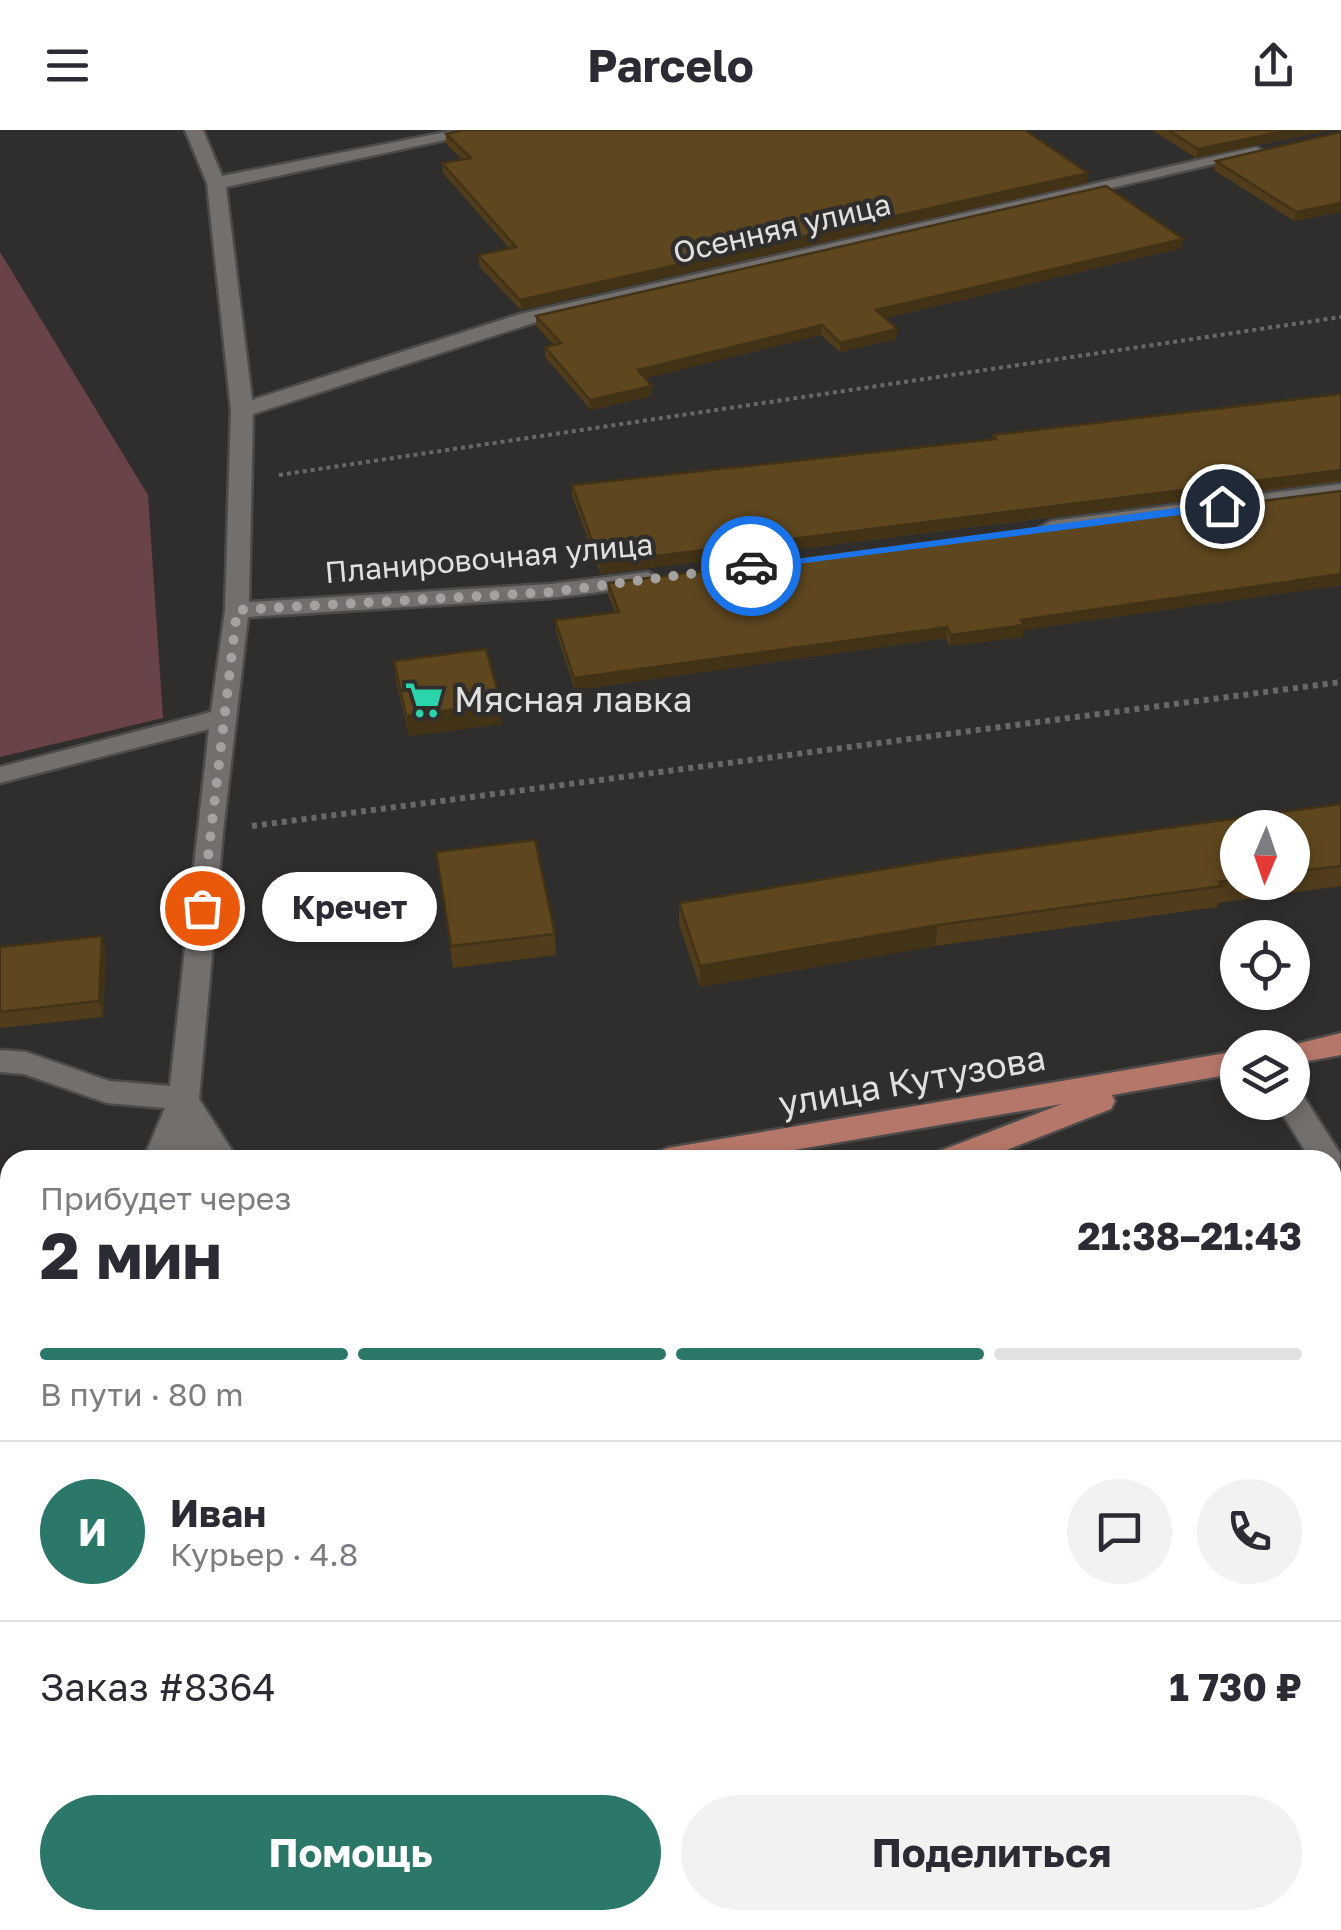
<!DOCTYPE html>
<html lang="ru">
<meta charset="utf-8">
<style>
body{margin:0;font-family:"Golos Text",sans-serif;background:#f2f2f3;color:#2b2b33;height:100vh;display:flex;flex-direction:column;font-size:38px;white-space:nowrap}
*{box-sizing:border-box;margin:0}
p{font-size:32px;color:#7c7c81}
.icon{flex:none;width:55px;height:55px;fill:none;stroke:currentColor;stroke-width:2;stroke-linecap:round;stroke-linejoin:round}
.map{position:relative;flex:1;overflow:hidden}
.drawer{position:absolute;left:0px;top:1020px;width:1342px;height:780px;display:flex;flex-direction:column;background:#fff;border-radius:30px 30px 0 0;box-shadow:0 5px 15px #0003}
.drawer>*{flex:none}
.needle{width:65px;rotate:182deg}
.controls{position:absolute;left:1220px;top:680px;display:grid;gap:20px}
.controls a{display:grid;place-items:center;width:90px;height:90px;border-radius:50%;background:#fff;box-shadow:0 5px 15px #0003;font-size:50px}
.pin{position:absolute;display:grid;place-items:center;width:85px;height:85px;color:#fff;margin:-42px;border:5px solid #fff;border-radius:50%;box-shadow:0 2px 10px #0007}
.courier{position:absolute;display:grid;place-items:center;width:100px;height:100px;margin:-50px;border:8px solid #1a73e8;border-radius:50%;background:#fff;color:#222;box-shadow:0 2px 12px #0007}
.bubble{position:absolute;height:70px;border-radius:35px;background:#fff;box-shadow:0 5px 15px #0003;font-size:32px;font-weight:700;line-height:70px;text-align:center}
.headline em{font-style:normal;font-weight:700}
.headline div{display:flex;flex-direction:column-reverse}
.headline{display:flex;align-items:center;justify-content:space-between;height:170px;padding:0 40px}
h1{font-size:65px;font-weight:700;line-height:75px}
.bar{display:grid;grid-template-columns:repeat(4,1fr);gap:15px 10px;align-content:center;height:120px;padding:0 40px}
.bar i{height:12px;border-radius:8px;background:#e1e1e2}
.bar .selected{background:#2b7769}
.bar p{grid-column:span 4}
.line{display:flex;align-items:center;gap:25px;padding:0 40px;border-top:2px solid #e1e1e2}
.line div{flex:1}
.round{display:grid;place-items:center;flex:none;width:105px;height:105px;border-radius:52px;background:#f2f2f3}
.action{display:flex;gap:20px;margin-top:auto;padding:20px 40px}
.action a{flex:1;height:115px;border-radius:60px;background:#2b7769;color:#fff;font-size:40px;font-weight:700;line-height:115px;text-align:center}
.action a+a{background:#f2f2f3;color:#2b2b33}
header{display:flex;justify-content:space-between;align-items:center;height:130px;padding:0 40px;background:#fff;font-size:45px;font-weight:700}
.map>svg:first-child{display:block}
.green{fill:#694348}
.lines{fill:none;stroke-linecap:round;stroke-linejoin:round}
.minor-casing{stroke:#4c4b49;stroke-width:5}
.major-casing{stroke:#4c4b49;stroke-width:5}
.path-far1{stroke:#6a6866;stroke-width:4;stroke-dasharray:4 4;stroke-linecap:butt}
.path{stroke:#6a6866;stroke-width:6;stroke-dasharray:5 5;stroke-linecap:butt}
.minor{fill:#726f6d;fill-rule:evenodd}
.major{fill:#b57769;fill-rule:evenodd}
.wall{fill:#513d1b;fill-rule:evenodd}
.shaded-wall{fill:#423216}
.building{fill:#5e471f;stroke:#423216;stroke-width:2.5}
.route{fill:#1a73e8}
.done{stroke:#a3a2a0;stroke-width:10;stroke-dasharray:0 18}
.labels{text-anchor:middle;stroke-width:9;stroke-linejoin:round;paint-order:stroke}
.far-street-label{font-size:30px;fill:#e1e0de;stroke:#302e2c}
.poi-label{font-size:35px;fill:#e1e0de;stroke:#302e2c;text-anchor:start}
.street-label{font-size:35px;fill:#e1e0de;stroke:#302e2c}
</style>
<header><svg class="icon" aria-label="menu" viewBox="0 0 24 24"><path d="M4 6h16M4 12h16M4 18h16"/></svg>Parcelo<svg class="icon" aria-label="share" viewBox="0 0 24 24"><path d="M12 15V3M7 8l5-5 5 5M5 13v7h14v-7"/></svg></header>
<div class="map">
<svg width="1341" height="1800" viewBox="0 0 1341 1800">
<rect width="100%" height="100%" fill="#302e2c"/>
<path class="green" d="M0,122l148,243 15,223 -163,39z"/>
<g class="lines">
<g class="minor-casing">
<g id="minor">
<path d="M185,0h18l19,46 234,-46h36l-266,57 26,213 268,-86 736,-167 9,5 -732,171 -280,91 -4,188 302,-18 97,-12 12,7 -12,7 -97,12 -303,19 -25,215 -24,267 39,61h-58l-2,-9 -3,9h-32l22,-52 -58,-5 -83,-29 -24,-2v-22l26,2 83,29 61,5 39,-357 -209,54v-16l211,-55 14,-102 6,-200 -24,-227z"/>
<path d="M1341,354v14l-290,37 -12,-7 12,-7z"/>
<path d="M1292,961l10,3 39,61 -2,13 -7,2v-10h-21l-31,-50 -4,-8h16z"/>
</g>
</g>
<g class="major-casing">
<g id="major">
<path d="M1341,903v22l-49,9v-16h-12z"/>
<path d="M1238,921v22l-126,22 3,6 -4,8 -130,51h-49l5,-8 125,-48 -326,56h-84l5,-8 11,-4z"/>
<path d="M10,1158v26l-10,1v-26z"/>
<path d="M10,1625v38l-10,2v-38z"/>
<path d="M10,1708v47l-10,4v-47z"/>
</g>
</g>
<path class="path-far1" d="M279,345l1062,-158"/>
<path class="path" d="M252,696l1089,-144"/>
<use href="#minor" class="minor"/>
<use href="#major" class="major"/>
</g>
<g class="wall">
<path d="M1152,0h178l-134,28z"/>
<path d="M1341,2v80l-47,9 -80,-51 2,-9z"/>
<path d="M446,4l641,49 -566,127 -42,-44 -1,-11 31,-7 -66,-75 -1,-10 21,-3 -17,-16z"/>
<path d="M1182,118l-297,70 11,21 -56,13 -19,-17 -176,43 7,8v10l-61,14 -46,-53v-10l9,-2 -18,-19v-10z"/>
<path d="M1341,264v87l-740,93 -29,-78v-11l420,-46 1,-4z"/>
<path d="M1341,361v94l-318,45v7l-73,9 -4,-8 -371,52 -19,-58 -1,-12 60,-8 -7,-17v-12z"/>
<path d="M394,531l108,63 -93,12 -13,-55z"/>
<path d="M1341,674v82l-123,17 -1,4 -282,39 -235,41 -21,-63v-21zM1238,698h54v54h-54z"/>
<path d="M436,722l119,82 1,21 -103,13z"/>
<path d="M102,806l4,16 -3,65 -103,11v-81z"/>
</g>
<g class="shaded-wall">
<path d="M1289,0h41l-134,28 2,-9z"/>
<path d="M1088,43l-1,10 -566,127 -1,-10z"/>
<path d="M1341,73v9l-47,9 2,-9z"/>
<path d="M1183,109l-1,9 -307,72 1,-10z"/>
<path d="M822,195l-1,10 -183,45v-10z"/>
<path d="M897,199l-1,10 -56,13v-9z"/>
<path d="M652,256v10l-61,14 -1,-10z"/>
<path d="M1341,340v10l-740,94 -1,-11z"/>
<path d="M1341,444v11l-318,45v7l-73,9 1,-11 70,-15z"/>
<path d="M947,497l-1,11 -371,52 -1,-12z"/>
<path d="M501,573l1,21 -93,12 -3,-20z"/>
<path d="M938,795l-3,21 -235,41v-21z"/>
<path d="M102,806l4,16 -3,65 -4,-16z"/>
</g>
<g class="building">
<path d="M463,0h562l63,43 -568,127 -42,-45 38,-8 -74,-84 29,-5 -25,-24z"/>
<path d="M1168,0h121l-91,19z"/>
<path d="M1341,2v71l-45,9 -80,-51z"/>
<path d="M1106,56l77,53 -307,71 21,19 -57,14 -18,-18 -184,45 14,16 -62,14 -45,-53 16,-4 -25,-27z"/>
<path d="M1341,264v76l-741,93 -28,-78 424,-46 -3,-4z"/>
<path d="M1341,361v83l-320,46 3,5 -73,10 -4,-8 -373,51 -19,-58 64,-8 -11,-29z"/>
<path d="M486,519l15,54 -95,13 -12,-55z"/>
<path d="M1341,674v62l-49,6v-44h-54v52l-19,2 3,4 -284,39 -238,41 -21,-63 272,-45z"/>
<path d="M535,710l20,94 -104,12 -15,-94z"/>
<path d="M102,806l-3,65 -99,11v-65z"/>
<path d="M928,1790h169l4,10h-169z"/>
</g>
<path class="route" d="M1222,372l5,7 -476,61 -7,-4z"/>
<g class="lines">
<path class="done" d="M202,778l35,-298 314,-18 200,-26"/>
</g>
<defs>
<g id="supermarket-bare" transform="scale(3)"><path d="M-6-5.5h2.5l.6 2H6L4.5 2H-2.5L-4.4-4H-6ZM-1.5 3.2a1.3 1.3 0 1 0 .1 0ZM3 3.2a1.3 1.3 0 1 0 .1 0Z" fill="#2ad5ac" stroke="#302e2c" stroke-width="2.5" paint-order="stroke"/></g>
</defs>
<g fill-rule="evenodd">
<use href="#supermarket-bare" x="424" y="570"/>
</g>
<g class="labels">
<g class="far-street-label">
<text transform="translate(782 99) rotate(-13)" y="10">Осенняя улица</text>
<text transform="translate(489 429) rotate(-5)" y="10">Планировочная улица</text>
</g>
<g class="poi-label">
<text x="454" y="582">Мясная лавка</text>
</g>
<g class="street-label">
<text transform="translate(912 951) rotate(-10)" y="12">улица Кутузова</text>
</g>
</g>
</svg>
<div class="controls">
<a><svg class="needle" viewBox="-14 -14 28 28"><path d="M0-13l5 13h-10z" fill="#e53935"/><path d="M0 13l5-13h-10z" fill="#7c7c81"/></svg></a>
<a><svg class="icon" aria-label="locate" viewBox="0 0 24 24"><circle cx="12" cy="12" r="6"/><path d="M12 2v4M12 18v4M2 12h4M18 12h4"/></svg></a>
<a><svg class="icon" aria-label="layers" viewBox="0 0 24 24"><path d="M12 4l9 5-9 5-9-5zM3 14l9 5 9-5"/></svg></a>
</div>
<div class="pin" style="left:202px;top:778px;background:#ea580c"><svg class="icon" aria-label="bag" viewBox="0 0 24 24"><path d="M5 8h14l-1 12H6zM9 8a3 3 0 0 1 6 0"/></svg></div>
<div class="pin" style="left:1222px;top:376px;background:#1f2937"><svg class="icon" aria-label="home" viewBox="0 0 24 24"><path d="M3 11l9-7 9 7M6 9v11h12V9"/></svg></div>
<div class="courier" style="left:751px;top:436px"><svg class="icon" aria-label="car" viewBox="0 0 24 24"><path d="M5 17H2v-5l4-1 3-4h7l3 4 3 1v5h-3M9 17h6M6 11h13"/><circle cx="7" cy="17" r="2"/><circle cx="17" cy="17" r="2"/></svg></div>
<div class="bubble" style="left:262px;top:742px;width:175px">Кречет</div>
<section class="drawer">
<div class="headline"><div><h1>2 мин</h1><p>Прибудет через</p></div><em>21:38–21:43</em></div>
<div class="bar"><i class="selected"></i><i class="selected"></i><i class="selected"></i><i></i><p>В пути · 80 m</p></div>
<div class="line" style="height:180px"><b class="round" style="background:#2b7769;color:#fff">И</b><div><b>Иван</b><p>Курьер · 4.8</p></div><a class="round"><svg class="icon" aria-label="chat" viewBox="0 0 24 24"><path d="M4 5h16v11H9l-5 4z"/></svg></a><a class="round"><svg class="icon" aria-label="phone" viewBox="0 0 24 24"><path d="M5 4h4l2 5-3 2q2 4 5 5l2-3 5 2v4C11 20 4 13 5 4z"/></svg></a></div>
<div class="line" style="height:130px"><div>Заказ #8364</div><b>1 730 ₽</b></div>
<div class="action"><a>Помощь</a><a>Поделиться</a></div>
</section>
</div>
